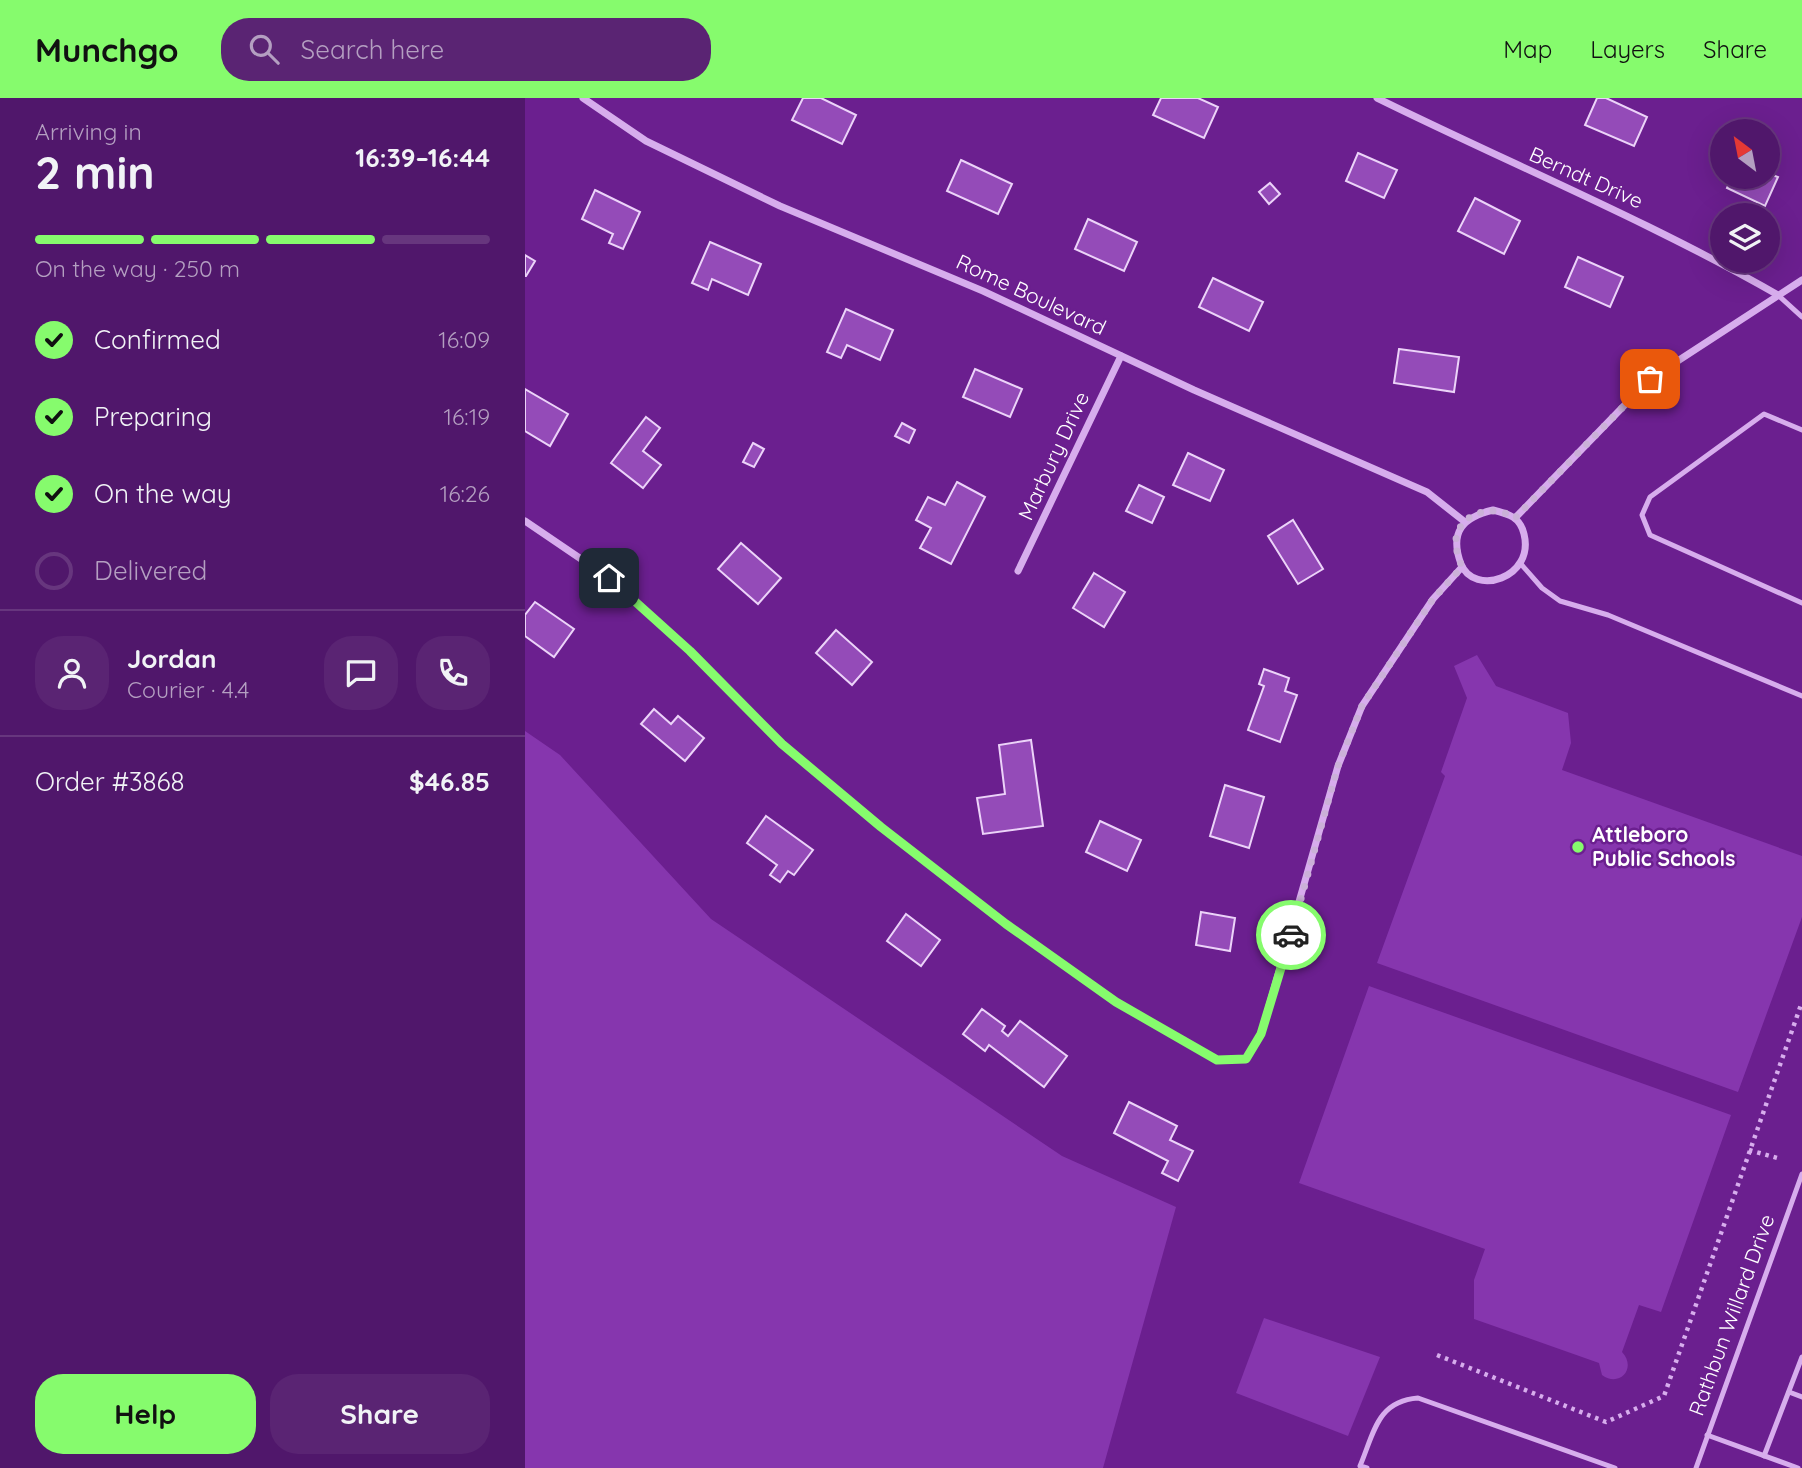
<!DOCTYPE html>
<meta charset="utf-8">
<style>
body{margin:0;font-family:Quicksand,sans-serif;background:#5a2473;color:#f1f3f6;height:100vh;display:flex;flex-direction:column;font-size:26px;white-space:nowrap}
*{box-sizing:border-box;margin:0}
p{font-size:23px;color:#b49fc1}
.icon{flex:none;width:38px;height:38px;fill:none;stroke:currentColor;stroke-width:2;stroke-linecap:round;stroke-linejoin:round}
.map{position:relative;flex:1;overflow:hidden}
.sheet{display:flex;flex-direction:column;background:#50176b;width:525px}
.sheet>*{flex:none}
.needle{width:46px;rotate:328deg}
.buttons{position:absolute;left:1185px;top:21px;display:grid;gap:14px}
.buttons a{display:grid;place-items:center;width:70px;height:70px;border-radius:50%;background:#50176b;box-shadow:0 7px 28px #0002,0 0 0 2px #67367e;font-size:35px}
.pin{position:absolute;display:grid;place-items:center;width:60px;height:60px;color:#fff;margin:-30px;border-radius:14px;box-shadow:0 4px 10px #0006}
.courier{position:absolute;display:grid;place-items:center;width:70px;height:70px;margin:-35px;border:5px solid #86fb6d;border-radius:50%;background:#fff;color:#222;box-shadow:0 2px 9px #0007}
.head em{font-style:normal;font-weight:700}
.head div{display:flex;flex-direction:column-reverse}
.head{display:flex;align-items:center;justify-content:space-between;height:119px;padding:0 35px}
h1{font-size:46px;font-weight:700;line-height:52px}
.bar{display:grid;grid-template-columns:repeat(4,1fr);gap:10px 7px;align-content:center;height:84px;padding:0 35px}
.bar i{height:9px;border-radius:5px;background:#67367e}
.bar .selected{background:#86fb6d}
.bar p{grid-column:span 4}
.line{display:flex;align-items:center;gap:18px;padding:0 35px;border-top:2px solid #67367e}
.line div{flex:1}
.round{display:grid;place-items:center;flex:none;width:74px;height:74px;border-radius:28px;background:#5a2473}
ol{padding:0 35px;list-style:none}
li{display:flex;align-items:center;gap:21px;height:77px}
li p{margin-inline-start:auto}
li .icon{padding:7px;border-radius:50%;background:#86fb6d;color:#111;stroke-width:4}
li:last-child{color:#b49fc1}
li i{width:38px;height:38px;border:4px solid #67367e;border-radius:50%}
.button{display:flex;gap:14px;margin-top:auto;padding:14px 35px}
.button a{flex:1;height:80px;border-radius:28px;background:#86fb6d;color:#111;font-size:28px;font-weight:700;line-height:80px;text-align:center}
.button a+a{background:#5a2473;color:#f1f3f6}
header{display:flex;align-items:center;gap:42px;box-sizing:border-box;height:98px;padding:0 35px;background:#86fb6d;color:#111}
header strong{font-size:33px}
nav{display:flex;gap:38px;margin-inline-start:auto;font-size:24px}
.search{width:490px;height:63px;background:#5a2473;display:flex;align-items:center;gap:18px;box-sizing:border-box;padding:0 24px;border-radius:28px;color:#b49fc1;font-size:26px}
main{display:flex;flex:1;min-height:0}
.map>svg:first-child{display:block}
.green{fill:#8636ae}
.building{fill:#944bb8;stroke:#ecd3f9;stroke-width:2}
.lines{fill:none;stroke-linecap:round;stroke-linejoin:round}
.path{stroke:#d7aded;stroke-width:4.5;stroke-dasharray:3.5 5;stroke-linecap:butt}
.service{stroke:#d7aded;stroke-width:5}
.minor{stroke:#d7aded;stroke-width:7}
.done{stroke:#cbb1d8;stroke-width:7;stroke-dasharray:0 12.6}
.route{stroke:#86fb6d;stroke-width:9}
.poi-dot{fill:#86fb6d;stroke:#6b1f8f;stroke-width:2.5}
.labels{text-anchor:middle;stroke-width:5;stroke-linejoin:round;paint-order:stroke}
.street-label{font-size:21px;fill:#fff;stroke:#6b1f8f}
.poi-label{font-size:21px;font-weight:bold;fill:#fff;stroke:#6b1f8f;text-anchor:start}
</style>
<header>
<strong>Munchgo</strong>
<div class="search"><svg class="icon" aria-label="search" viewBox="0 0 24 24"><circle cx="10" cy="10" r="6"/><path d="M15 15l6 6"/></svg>Search here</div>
<nav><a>Map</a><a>Layers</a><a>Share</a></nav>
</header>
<main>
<section class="sheet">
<div class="head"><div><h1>2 min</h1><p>Arriving in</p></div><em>16:39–16:44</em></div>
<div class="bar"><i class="selected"></i><i class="selected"></i><i class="selected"></i><i></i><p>On the way · 250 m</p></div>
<ol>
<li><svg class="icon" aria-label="check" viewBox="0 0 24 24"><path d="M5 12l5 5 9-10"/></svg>Confirmed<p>16:09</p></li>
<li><svg class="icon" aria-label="check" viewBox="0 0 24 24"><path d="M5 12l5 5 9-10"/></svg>Preparing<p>16:19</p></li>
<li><svg class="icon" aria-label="check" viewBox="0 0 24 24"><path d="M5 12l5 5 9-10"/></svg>On the way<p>16:26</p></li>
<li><i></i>Delivered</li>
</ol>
<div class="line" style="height:126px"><a class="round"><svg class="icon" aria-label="person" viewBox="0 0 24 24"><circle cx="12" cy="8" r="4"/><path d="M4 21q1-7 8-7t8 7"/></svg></a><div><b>Jordan</b><p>Courier · 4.4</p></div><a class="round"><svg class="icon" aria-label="chat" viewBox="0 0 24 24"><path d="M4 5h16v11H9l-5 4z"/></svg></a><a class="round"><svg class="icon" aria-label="phone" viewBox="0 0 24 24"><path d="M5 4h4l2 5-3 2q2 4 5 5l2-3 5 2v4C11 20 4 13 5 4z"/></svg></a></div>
<div class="line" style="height:91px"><div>Order #3868</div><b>$46.85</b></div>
<div class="button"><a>Help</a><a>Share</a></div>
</section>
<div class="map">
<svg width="1277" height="1370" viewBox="0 0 1277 1370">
<rect width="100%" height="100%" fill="#6b1f8f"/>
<g class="green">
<path d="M952,557l19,31 72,27 3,30 -9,27 240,86v61l-64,175 -361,-129 68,-187 -4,-4 26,-74 -13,-32z"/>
<path d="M0,633l35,24 151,164 351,237 114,51 -73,261h-578z"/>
<path d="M844,888l362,129 -70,197 -22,-7 -17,47c15,16 -2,36 -20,23l-3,-12 -125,-44v-39l11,-31 -186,-66z"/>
<path d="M739,1220l116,39 -32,79 -112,-43z"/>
</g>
<g class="building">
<path d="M278,0h18l35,17 -14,29 -50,-24z"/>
<path d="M636,0h37l20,9 -14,31 -51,-23z"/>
<path d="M1072,0h9l41,19 -13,29 -49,-21z"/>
<path d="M833,55l39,17 -13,28 -38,-17z"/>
<path d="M436,62l51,24 -14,30 -51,-23z"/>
<path d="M1242,75l11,4 -13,29 -38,-18 5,-11h35z"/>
<path d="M745,85l10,11 -11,10 -10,-12z"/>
<path d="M70,92l45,22 -17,37 -14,-6 4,-9 -31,-15z"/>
<path d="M950,100l45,23 -16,33 -46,-23z"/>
<path d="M563,121l49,23 -13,29 -49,-22z"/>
<path d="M185,144l51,22 -13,31 -36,-16 -4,11 -16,-7z"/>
<path d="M0,157l10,6 -9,15h-1z"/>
<path d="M1053,159l45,20 -13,30 -45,-20z"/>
<path d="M688,180l50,24 -14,29 -50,-24z"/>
<path d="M321,211l47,21 -13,30 -33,-15 -6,13 -14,-6z"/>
<path d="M874,251l60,8 -5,35 -60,-9z"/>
<path d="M450,271l47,20 -12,28 -47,-20z"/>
<path d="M0,291l43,25 -18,32 -25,-15z"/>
<path d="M121,319l14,11 -17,23 18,14 -18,23 -32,-25z"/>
<path d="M377,325l13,7 -6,13 -14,-7z"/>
<path d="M228,345l11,6 -10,18 -11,-5z"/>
<path d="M663,355l36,17 -14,31 -37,-16z"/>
<path d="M432,384l28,15 -34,67 -31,-16 11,-20 -15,-8 12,-23 17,8z"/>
<path d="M614,387l25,12 -12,26 -26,-12z"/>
<path d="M768,422l30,49 -25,15 -30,-48z"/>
<path d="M216,445l40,35 -23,26 -40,-35z"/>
<path d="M569,475l31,19 -21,35 -31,-19z"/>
<path d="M10,504l39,27 -20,28 -29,-21v-21z"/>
<path d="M311,532l36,32 -20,23 -36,-32z"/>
<path d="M739,571l25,9 -4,13 12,4 -17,47 -32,-12 16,-44 -5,-2z"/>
<path d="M129,611l17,15 7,-8 26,22 -19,23 -44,-37z"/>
<path d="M506,642l12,86 -60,8 -6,-36 28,-4 -6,-49z"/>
<path d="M700,687l39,12 -15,51 -39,-12z"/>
<path d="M241,718l47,34 -19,25 -6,-4 -8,11 -10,-7 7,-10 -30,-22z"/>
<path d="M575,723l41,19 -14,31 -41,-19z"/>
<path d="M676,814l34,6 -5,33 -34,-6z"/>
<path d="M381,816l34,26 -19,26 -34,-25z"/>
<path d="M457,911l23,17 -3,5 6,5 12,-15 47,35 -23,31 -55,-42 -4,6 -22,-17z"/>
<path d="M604,1004l48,24 -7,14 23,11 -15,30 -16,-8 6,-12 -54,-28z"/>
</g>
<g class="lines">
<g class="path">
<path d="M1224,1052l32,9"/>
<path d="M912,1257l169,67 58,-26 138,-394"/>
</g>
<g class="service">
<path d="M1253,197l24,22"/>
<path d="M1277,332l-38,-16 -114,83 -8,18 8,20 152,68"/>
<path d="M996,466l21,24 18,13 48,14 194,81"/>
<path d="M1264,1294l13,5"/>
<path d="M1182,1337l91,33"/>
<path d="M1239,1358l38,-99"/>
<path d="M842,1370l-7,-2c14,-33 17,-65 58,-68l197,70"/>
<path d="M1171,1370l106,-294"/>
</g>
<g class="minor">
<path d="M58,0l63,43 134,65 203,85 211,99 233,102 38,30"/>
<path d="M852,0c134,66 272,123 401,197"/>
<path d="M968,412c16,4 27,7 31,24 11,44 -50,63 -63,30 -12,-32 2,-47 32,-54z"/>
<path d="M990,420l135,-139 152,-99"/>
<path d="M0,423l84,57 81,73 92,93 99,83 125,97 110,78 101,58 29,-1 15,-25 77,-268 24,-60 71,-107 29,-32"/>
<path d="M493,473l103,-215"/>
</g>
</g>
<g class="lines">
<path class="done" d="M766,837l47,-169 24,-60 71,-107 29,-32c-3,-8 -7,-19 -6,-28 4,-28 39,-35 59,-21l135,-139"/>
<path class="route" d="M84,480l81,73 92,93 99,83 125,97 110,78 101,58 29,-1 15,-25 30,-99"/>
</g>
<circle class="poi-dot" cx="1053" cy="749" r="7"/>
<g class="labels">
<g class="street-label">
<text transform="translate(1061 80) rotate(24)" y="7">Berndt Drive</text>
<text transform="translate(506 197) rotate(25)" y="7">Rome Boulevard</text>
<text transform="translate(529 358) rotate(-65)" y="7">Marbury Drive</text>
<text transform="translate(1207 1217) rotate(-70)" y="7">Rathbun Willard Drive</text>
</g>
<g class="poi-label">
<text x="1067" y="744">Attleboro<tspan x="1067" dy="24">Public Schools</tspan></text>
</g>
</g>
</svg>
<div class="buttons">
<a><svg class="needle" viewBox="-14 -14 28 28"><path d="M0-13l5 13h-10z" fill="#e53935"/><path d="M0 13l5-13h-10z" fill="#b49fc1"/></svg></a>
<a><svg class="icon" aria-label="layers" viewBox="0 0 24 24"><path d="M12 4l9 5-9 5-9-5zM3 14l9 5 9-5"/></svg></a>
</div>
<div class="pin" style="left:1125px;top:281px;background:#ea580c"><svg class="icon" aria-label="bag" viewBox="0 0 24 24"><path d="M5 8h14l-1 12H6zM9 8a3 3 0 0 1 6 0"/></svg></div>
<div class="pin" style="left:84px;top:480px;background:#1f2937"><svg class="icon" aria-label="home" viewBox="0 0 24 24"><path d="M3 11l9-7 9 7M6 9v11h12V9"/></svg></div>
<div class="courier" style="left:766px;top:837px"><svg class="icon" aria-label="car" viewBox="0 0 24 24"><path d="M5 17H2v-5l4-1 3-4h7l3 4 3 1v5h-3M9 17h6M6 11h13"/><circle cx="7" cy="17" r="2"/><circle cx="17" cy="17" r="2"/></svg></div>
</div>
</main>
